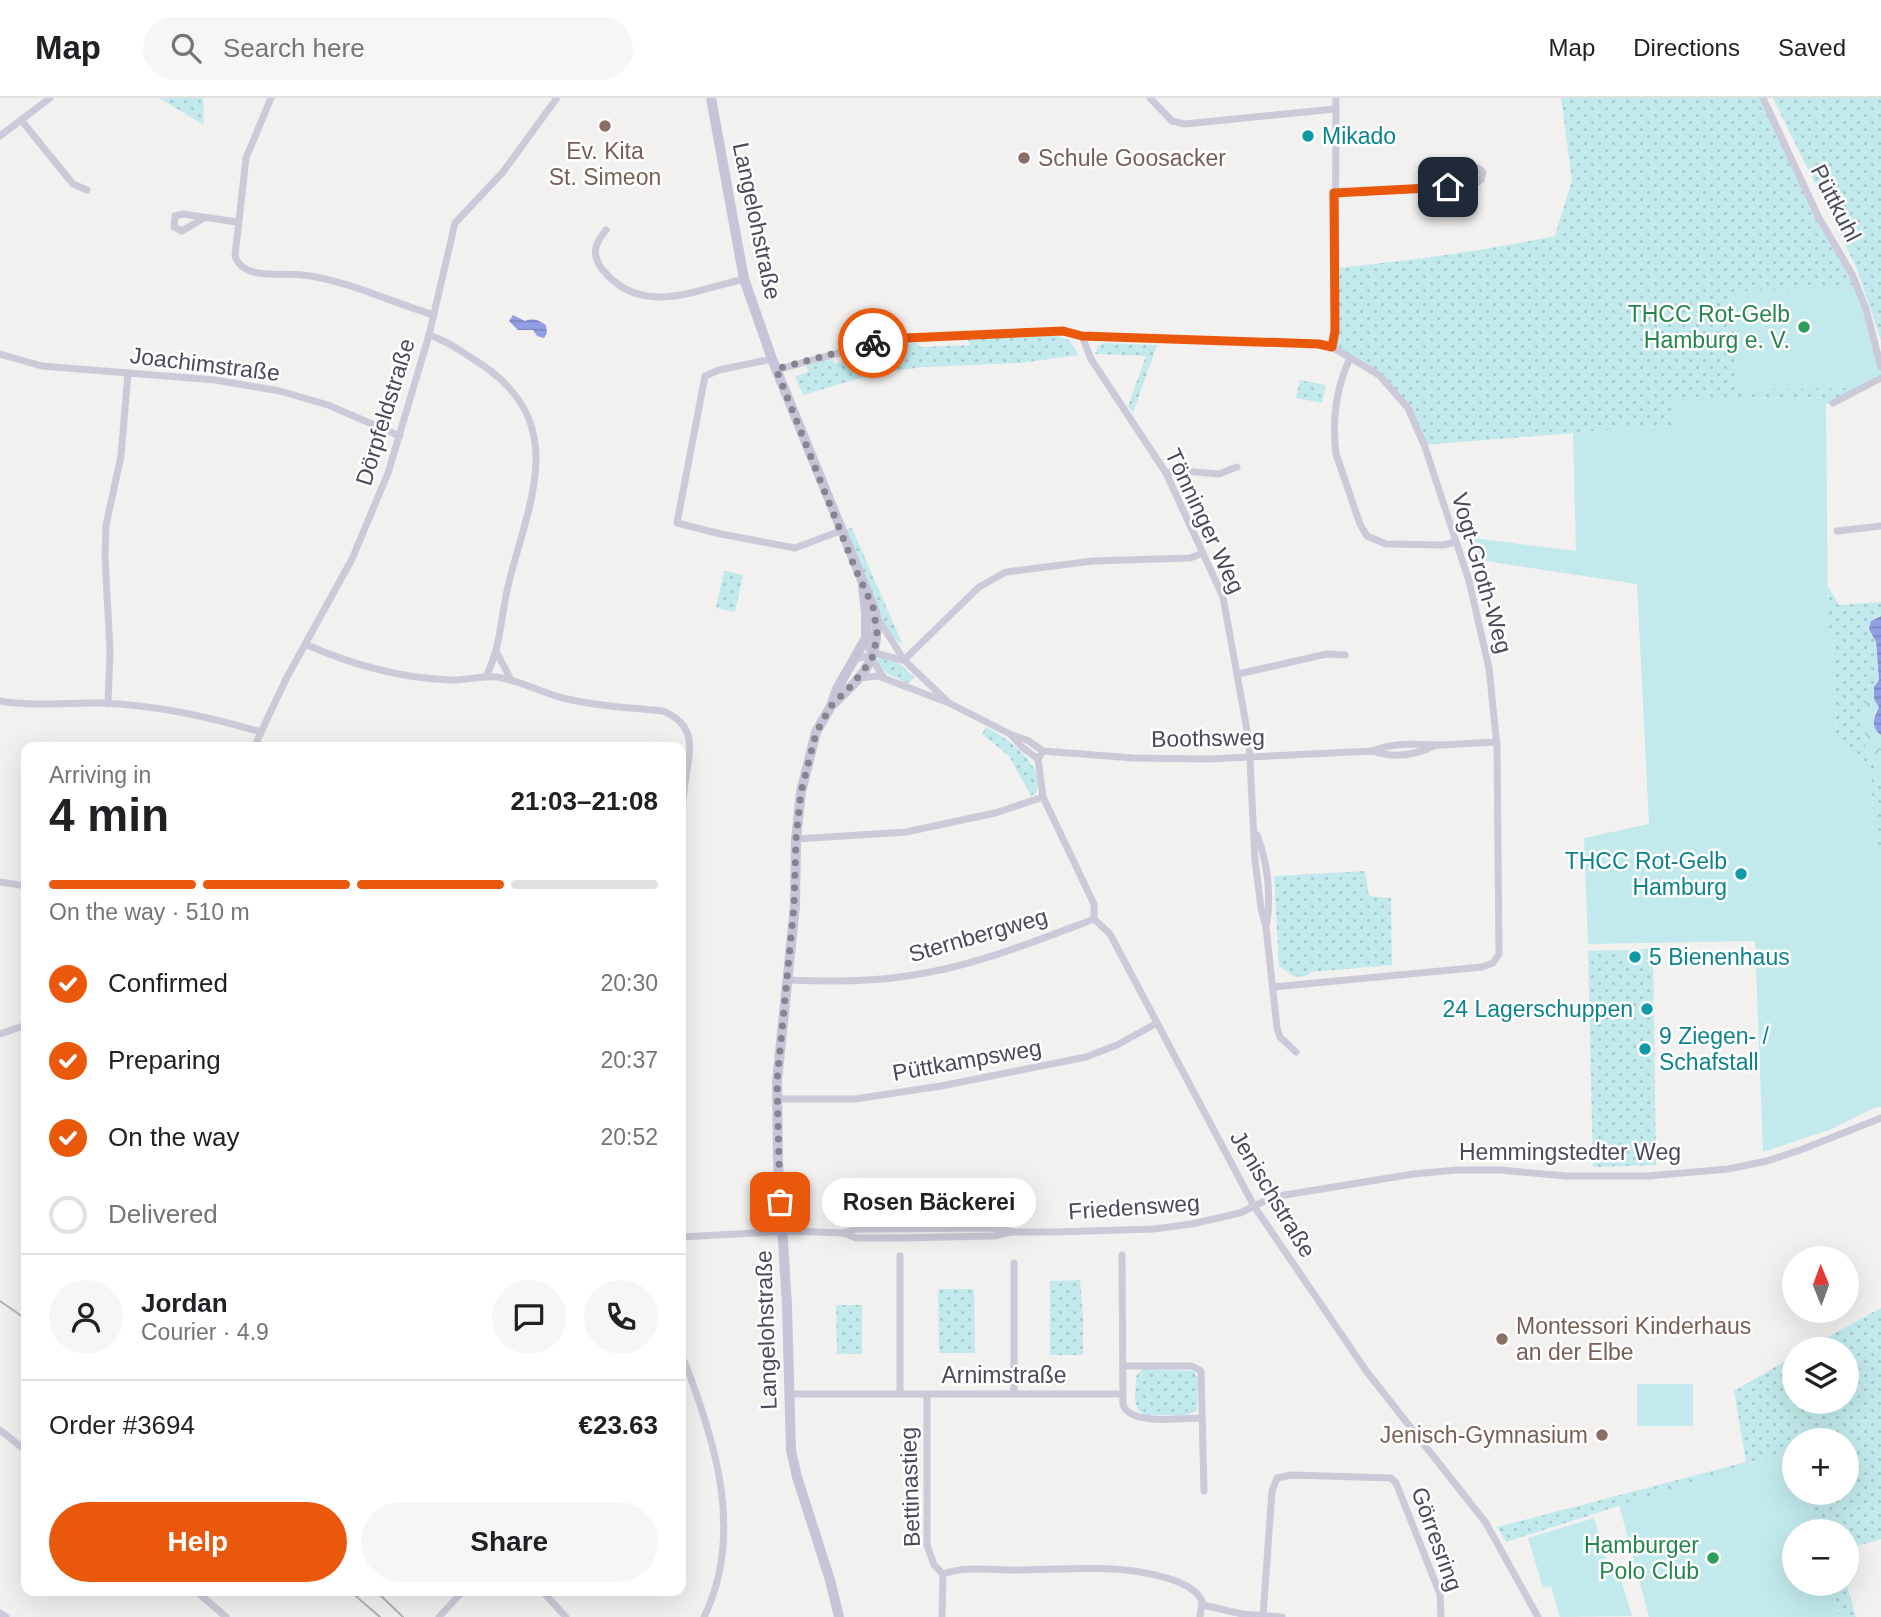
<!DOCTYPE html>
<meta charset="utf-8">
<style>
body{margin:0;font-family:Arial,sans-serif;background:#f6f6f6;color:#202124;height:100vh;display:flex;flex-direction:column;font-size:26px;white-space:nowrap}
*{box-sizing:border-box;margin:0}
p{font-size:23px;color:#757577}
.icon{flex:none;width:38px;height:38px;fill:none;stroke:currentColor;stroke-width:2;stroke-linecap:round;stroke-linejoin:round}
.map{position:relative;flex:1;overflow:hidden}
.panel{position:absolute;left:21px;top:644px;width:665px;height:854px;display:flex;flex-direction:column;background:#fff;border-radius:14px;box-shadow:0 7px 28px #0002}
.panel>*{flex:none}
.needle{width:46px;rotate:359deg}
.tools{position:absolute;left:1782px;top:1148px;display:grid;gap:14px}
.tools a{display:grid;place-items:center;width:77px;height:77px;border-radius:50%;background:#fff;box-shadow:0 7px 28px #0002;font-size:35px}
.pin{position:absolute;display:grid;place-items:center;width:60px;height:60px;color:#fff;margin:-30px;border-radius:14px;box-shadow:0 4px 10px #0006}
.courier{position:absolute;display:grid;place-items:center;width:70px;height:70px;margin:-35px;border:5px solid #ea580c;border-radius:50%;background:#fff;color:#222;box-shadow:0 2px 9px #0007}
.bubble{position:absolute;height:49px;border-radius:24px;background:#fff;box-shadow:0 7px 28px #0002;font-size:23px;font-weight:700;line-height:49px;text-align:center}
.head em{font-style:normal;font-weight:700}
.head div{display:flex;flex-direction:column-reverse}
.head{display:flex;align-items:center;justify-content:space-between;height:119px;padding:0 28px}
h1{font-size:46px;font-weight:700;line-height:52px}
.bar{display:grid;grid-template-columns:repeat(4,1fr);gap:10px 7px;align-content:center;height:84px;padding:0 28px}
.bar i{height:9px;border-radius:5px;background:#e0e0e0}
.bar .on{background:#ea580c}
.bar p{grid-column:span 4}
.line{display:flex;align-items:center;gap:18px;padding:0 28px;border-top:2px solid #e0e0e0}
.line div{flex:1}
.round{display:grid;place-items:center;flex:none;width:74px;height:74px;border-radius:37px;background:#f6f6f6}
ol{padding:0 28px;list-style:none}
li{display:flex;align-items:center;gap:21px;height:77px}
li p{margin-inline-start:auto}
li .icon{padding:7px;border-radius:50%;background:#ea580c;color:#fff;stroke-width:4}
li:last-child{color:#757577}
li i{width:38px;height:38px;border:4px solid #e0e0e0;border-radius:50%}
.primary-button{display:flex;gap:14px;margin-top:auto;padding:14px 28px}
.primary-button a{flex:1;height:80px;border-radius:42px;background:#ea580c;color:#fff;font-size:28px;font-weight:700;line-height:80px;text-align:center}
.primary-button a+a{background:#f6f6f6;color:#202124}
header{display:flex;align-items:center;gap:42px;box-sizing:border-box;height:98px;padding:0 35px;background:#fff;border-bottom:2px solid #e0e0e0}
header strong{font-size:33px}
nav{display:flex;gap:38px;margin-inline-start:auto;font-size:24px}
.search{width:490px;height:63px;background:#f6f6f6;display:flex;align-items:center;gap:18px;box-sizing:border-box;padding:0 24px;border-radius:38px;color:#757577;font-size:26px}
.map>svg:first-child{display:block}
.green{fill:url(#green-dots)}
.forest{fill:url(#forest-crowns)}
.pitch{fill:#c2eaec}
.water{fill:url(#water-rules)}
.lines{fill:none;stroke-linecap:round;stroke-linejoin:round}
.street{stroke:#cccad8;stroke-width:7}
.secondary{stroke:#c7c4d7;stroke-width:10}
.tram{stroke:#b4b2b9;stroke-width:2}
.done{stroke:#85848f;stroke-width:7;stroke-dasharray:0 12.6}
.route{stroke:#ea580c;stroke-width:9}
.education-dot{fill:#8d6e63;stroke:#fff;stroke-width:2.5}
.culture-dot{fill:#0f9aa8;stroke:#fff;stroke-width:2.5}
.leisure-dot{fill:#2e9e5b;stroke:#fff;stroke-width:2.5}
.labels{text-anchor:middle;stroke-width:5;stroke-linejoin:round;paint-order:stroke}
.culture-label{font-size:23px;fill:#0d838f;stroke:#fff;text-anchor:start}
.education-label{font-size:23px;fill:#785e54;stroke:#fff;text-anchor:start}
.street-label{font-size:23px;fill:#4b495b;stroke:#fff}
.leisure-label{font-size:23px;fill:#27864d;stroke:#fff;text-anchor:end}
</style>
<header>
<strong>Map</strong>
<div class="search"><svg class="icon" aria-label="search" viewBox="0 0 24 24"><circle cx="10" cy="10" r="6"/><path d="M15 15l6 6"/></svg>Search here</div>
<nav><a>Map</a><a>Directions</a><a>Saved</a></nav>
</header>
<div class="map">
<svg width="1881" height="1519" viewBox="0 0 1881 1519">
<defs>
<pattern id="green-dots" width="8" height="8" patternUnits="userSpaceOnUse" patternTransform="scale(1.75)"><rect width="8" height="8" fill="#c2eaec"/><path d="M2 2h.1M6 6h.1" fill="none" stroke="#a8cacd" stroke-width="1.8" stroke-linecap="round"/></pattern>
<pattern id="forest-crowns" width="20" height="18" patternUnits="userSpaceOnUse" patternTransform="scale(1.75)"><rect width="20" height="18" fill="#c2eaec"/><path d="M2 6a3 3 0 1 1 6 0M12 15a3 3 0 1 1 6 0" fill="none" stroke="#a8cacd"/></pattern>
<pattern id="water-rules" width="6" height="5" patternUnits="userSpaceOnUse" patternTransform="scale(1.75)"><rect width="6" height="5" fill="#939fe5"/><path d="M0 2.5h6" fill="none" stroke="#7a84bd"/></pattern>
</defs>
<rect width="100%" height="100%" fill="#f2f1f0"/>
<g class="green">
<path d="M159,0h44l1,27z"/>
<path d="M1561,0h202l95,190 -121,4 117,99 -21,12 -7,1 -1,-7 -150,4 -1,24 -250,20 -17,-38 -20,-25 -55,-35 3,-79c74,-7 147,-17 220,-32l17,-56z"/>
<path d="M1773,0h108v242l-24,-71z"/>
<path d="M1051,236l18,6 10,15 -59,8 -96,4 -47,6 -74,22 -8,-19 13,-4 -2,-7 25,-8 4,7 39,-9 -3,-8 46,-6 3,6 50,-2 -3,-7z"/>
<path d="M1104,245l53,2 -24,68 -5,-7 18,-50 -51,-2 3,-8z"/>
<path d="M1300,282l26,5 -4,18 -26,-5z"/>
<path d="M852,430l51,117c-22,-11 -48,-90 -58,-115z"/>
<path d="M724,473l19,4 -8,37 -19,-4z"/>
<path d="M1828,488l11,19 42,-3v14l-6,2 -6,11 6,9 4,43 -8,4 -8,12 2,48 16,33v74h-6l-4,-77 -35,-35 -3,-111 -5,-1z"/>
<path d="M879,558l17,4 18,17 -5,7 -21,-10 -12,-12z"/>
<path d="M986,629c20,10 62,39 50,66l-5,3 -22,-40 -27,-22z"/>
<path d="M1365,773l4,25 22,2 1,67 -81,7 -5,4 -11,1 -16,-11 -5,-90z"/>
<path d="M1653,851l3,216 -63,2 -5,-216z"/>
<path d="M1080,1182l3,36v39h-33v-74z"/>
<path d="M938,1191h36l1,64h-36z"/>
<path d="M836,1207h26v49h-25z"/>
<path d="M1881,1210v231l-35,10v-18h-13l-3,-12 2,12h-15l-10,-38h39v-53h-52v10l-288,92 -9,-15 249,-65 -12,-71 60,-35v46h52v-53h-40z"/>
<path d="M1143,1271l51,2 4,8 -1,32 -10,4h-42c-14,-6 -9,-26 -9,-39z"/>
<path d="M1846,1485l10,34h-17l-9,-33z"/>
</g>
<path class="forest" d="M1879,583l-3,3 3,23 -5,7 4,19 3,2v43l-16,-33 -2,-48 8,-12z"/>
<g class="pitch">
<path d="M1858,190l23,79v11l-27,13 -4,-3 -112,2 -1,-99z"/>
<path d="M1826,299l2,231h5l3,112 35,35 4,77h6v255h-5l-47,23 -66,22 -8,-211 -167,3 -4,-106 65,-14 -12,-240 -165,-25 -6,-22 110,14 -3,-118 101,-8 1,-24z"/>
<rect x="1637" y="1286" width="56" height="42"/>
<path d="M1794,1352v43h13l10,38h-23v53h36l9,33h-190l-30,-112z"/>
<path d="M1594,1420l15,50 8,-2 15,50 -72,1 -9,-31 -8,2 -15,-50z"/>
</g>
<g class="water">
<path d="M513,217l12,6c8,-3 14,-1 21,4l1,8 -3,5 -7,-2 -4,-6h-15l-9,-9z"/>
<path d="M1881,518v119c-11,-8 -7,-18 -2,-28l-5,-8v-12l5,-7 -3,-38 -7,-13 2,-8z"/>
</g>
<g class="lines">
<g class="street">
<path d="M271,0l-25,60 -11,98c8,25 47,16 68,19 47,6 87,27 131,40"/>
<path d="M1150,0l22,23 13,3 150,-15"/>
<path d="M1763,0l56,120 33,56 14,35 15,58"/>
<path d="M21,22l52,64 14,6"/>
<path d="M0,38l50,-38"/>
<path d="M1334,95l107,-6c13,-1 31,1 40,-7l2,-8 -5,-4 -13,3 -17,16"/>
<path d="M204,120l-22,13 -8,-4 1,-11 8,-2 54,8"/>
<path d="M606,132c-11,13 -15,24 -4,39 39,49 93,21 142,10"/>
<path d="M429,237c19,6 36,19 52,29 88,59 49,135 28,218 -8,31 -8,66 -23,94"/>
<path d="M1082,238l9,23 75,114 57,124 26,144 6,119 6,48 5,19 11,101 3,9 16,15"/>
<path d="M1332,249l3,-16 1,-233"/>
<path d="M0,256l42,12 173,14 65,11 48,14 72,31"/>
<path d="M1350,260c-14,30 -18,63 -14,96l24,70 7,12 19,8 57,1 12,-3"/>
<path d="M772,261l-53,11 -14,6 -28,147 44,11 74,14 45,-17"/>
<path d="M776,272l110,-30 177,-9 19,5 237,8 13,3 47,28 29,33 17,39 44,134 20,87 8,78 2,208 -6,9 -11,4 -209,20"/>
<path d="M1833,305l48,-25"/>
<path d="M1166,375l18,-2 35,3 18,-7"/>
<path d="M1837,433l44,-5"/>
<path d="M878,521l26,41 42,40"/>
<path d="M866,540l6,21 12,19"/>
<path d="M305,546c45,20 95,34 144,36 16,1 32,-5 48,-3 22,3 43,15 66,21 33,8 66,10 100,13 33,14 28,36 23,65 -2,15 -4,30 -5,45"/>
<path d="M496,553l15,29"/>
<path d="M855,561l23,-5 25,6"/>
<path d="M904,562l75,-73 27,-15 87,-11 97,-3 13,-5"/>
<path d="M1238,576l89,-20 18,1"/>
<path d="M859,580l19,-2 71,27 63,32 15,5 16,11"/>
<path d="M0,603c33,6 69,1 102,2 53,2 108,14 159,29"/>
<path d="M108,606l2,-53 -5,-95 1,-31 15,-69 7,-83"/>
<path d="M1012,638l10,11 16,12"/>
<path d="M254,649l32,-68 66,-120 36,-86 41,-138 26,-112 48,-51 54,-74"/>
<path d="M1043,653l-5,8 5,38 51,107v15l16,15 144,272 113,166 119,151 52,94"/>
<path d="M1043,653l90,7 75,1 165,-8c22,8 43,4 63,-6"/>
<path d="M1373,653c23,-10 43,-6 67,-6 19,-1 38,-2 57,-3"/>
<path d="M1257,737c11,28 14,57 10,88"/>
<path d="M796,741l110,-7 89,-19 48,-16"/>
<path d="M0,784l26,4"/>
<path d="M681,843v81"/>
<path d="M788,882c40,2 80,2 119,-4 65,-9 126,-34 187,-57"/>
<path d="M0,936l26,-9"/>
<path d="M776,1001h79l86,-13 145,-29 31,-12 40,-22"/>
<path d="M843,1135l14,-4 137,-1 20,4h41l99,-3 38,-5 48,-11 33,-16 140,-23 44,-4h43l66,6h82l80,-7 39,-8 36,-12 78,-31"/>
<path d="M681,1139l110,-6 52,2 13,5h44l94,-2 17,-4"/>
<path d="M1122,1157l1,150c8,21 60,13 79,13"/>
<path d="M681,1259l4,6c31,80 59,172 19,254"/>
<path d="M1123,1268h69l9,5 3,120"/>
<path d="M790,1296h333"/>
<path d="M900,1296v-138"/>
<path d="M1014,1296v-131"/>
<path d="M927,1297v150l7,20 9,9"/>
<path d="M0,1332l26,21"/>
<path d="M943,1476c21,-8 47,-4 69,-4 41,0 95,-5 134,3 18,4 48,10 56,28l-2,16"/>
<path d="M196,1493l30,26"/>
<path d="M542,1493l24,26"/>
<path d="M1203,1507l39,9 40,3"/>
<path d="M0,1515l6,4"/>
<path d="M1263,1518l9,-125 5,-13 14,-3 100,3 5,5 44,111 1,23"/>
<path d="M439,1519l24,-26"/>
<path d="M942,1519l1,-43"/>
</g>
<g class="secondary">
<path d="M711,0l33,181 28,80 103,253c7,46 -11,63 -42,92"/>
<path d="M839,1519l-9,-37 -33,-103 -6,-27 -4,-145 -9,-144 -1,-80 18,-175 1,-67 5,-47 15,-60 15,-26 6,-17 29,-51v-25l-3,-27"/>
</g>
<g class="tram">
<path d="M0,1203l26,18"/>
<path d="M350,1493l30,26"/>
<path d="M376,1493l27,26"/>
</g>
</g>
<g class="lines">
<path class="done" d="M780,1104l-3,-121 17,-175 2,-67 5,-47 15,-59 15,-27 20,-20 19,-24 4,-8 3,-22 -4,-25 -18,-39 -79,-199 97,-26"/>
<path class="route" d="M873,245l33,-5 157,-7 19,5 237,8 13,3 3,-16 -1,-138 114,-6"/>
</g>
<g class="education-dot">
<circle cx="605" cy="28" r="7"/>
<circle cx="1024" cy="60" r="7"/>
<circle cx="1502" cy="1241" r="7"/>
<circle cx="1602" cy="1337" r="7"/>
</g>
<g class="culture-dot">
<circle cx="1308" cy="38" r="7"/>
<circle cx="1741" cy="776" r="7"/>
<circle cx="1635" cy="859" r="7"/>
<circle cx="1647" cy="911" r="7"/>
<circle cx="1645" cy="951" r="7"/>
</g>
<g class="leisure-dot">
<circle cx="1804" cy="229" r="7"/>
<circle cx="1713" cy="1460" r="7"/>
</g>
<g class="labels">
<g class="culture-label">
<text x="1322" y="46">Mikado</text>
<text x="1727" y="771" text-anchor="end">THCC Rot-Gelb<tspan x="1727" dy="26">Hamburg</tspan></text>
<text x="1649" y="867">5 Bienenhaus</text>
<text x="1633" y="919" text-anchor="end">24 Lagerschuppen</text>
<text x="1659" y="946">9 Ziegen- /<tspan x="1659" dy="26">Schafstall</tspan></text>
</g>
<g class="education-label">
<text x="605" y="61" text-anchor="middle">Ev. Kita<tspan x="605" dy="26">St. Simeon</tspan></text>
<text x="1038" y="68">Schule Goosacker</text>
<text x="1516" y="1236">Montessori Kinderhaus<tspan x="1516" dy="26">an der Elbe</tspan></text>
<text x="1588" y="1345" text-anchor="end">Jenisch-Gymnasium</text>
</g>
<g class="street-label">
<text transform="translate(1836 105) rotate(63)" y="8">Püttkuhl</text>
<text transform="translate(757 123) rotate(78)" y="8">Langelohstraße</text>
<text transform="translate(205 266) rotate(7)" y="8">Joachimstraße</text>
<text transform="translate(385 314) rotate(-73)" y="8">Dörpfeldstraße</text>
<text transform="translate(1205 423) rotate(65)" y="8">Tönninger Weg</text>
<text transform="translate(1482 475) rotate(74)" y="8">Vogt-Groth-Weg</text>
<text transform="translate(1208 640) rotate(-1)" y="8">Boothsweg</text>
<text transform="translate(978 837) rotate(-16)" y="8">Sternbergweg</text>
<text transform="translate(967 962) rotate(-10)" y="8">Püttkampsweg</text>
<text x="1570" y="1062">Hemmingstedter Weg</text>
<text transform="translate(1273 1096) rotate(59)" y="8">Jenischstraße</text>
<text transform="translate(1134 1109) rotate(-4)" y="8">Friedensweg</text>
<text transform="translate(766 1232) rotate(-92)" y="8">Langelohstraße</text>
<text x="1004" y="1285">Arnimstraße</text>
<text transform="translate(910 1389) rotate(-92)" y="8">Bettinastieg</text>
<text transform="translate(1437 1441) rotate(70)" y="8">Görresring</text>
</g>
<g class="leisure-label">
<text x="1790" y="224">THCC Rot-Gelb<tspan x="1790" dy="26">Hamburg e. V.</tspan></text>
<text x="1699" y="1455">Hamburger<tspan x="1699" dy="26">Polo Club</tspan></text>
</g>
</g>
</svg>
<div class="tools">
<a><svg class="needle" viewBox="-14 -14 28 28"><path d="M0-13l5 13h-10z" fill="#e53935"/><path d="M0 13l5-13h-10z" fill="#757577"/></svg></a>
<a><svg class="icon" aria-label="layers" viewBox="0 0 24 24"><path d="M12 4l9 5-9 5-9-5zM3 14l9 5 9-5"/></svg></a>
<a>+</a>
<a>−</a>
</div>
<div class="pin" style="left:780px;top:1104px;background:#ea580c"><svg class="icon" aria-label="bag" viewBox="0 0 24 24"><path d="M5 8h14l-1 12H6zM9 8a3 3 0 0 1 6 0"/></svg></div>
<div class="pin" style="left:1448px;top:89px;background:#1f2937"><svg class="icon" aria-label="home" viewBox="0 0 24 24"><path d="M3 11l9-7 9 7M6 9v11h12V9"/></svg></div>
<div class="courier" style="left:873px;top:245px"><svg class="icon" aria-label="bike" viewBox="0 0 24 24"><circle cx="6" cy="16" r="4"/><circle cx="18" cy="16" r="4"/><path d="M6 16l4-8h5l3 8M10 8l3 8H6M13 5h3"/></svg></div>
<div class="bubble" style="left:822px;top:1080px;width:214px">Rosen Bäckerei</div>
<section class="panel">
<div class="head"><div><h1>4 min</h1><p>Arriving in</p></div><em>21:03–21:08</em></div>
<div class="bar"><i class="on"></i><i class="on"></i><i class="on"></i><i></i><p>On the way · 510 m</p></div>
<ol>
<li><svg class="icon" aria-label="check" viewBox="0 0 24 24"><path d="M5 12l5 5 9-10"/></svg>Confirmed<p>20:30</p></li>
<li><svg class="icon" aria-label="check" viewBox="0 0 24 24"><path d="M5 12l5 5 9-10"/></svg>Preparing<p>20:37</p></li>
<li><svg class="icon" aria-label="check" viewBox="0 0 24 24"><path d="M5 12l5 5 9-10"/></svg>On the way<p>20:52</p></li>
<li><i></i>Delivered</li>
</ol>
<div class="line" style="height:126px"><a class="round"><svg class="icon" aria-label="person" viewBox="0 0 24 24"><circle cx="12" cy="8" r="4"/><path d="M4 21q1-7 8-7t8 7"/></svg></a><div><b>Jordan</b><p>Courier · 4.9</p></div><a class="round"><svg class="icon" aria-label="chat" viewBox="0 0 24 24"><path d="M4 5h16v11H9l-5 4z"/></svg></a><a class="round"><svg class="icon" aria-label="phone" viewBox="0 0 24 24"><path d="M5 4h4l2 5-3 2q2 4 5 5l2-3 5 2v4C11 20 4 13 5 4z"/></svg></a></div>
<div class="line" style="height:91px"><div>Order #3694</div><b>€23.63</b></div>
<div class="primary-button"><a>Help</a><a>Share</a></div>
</section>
</div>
